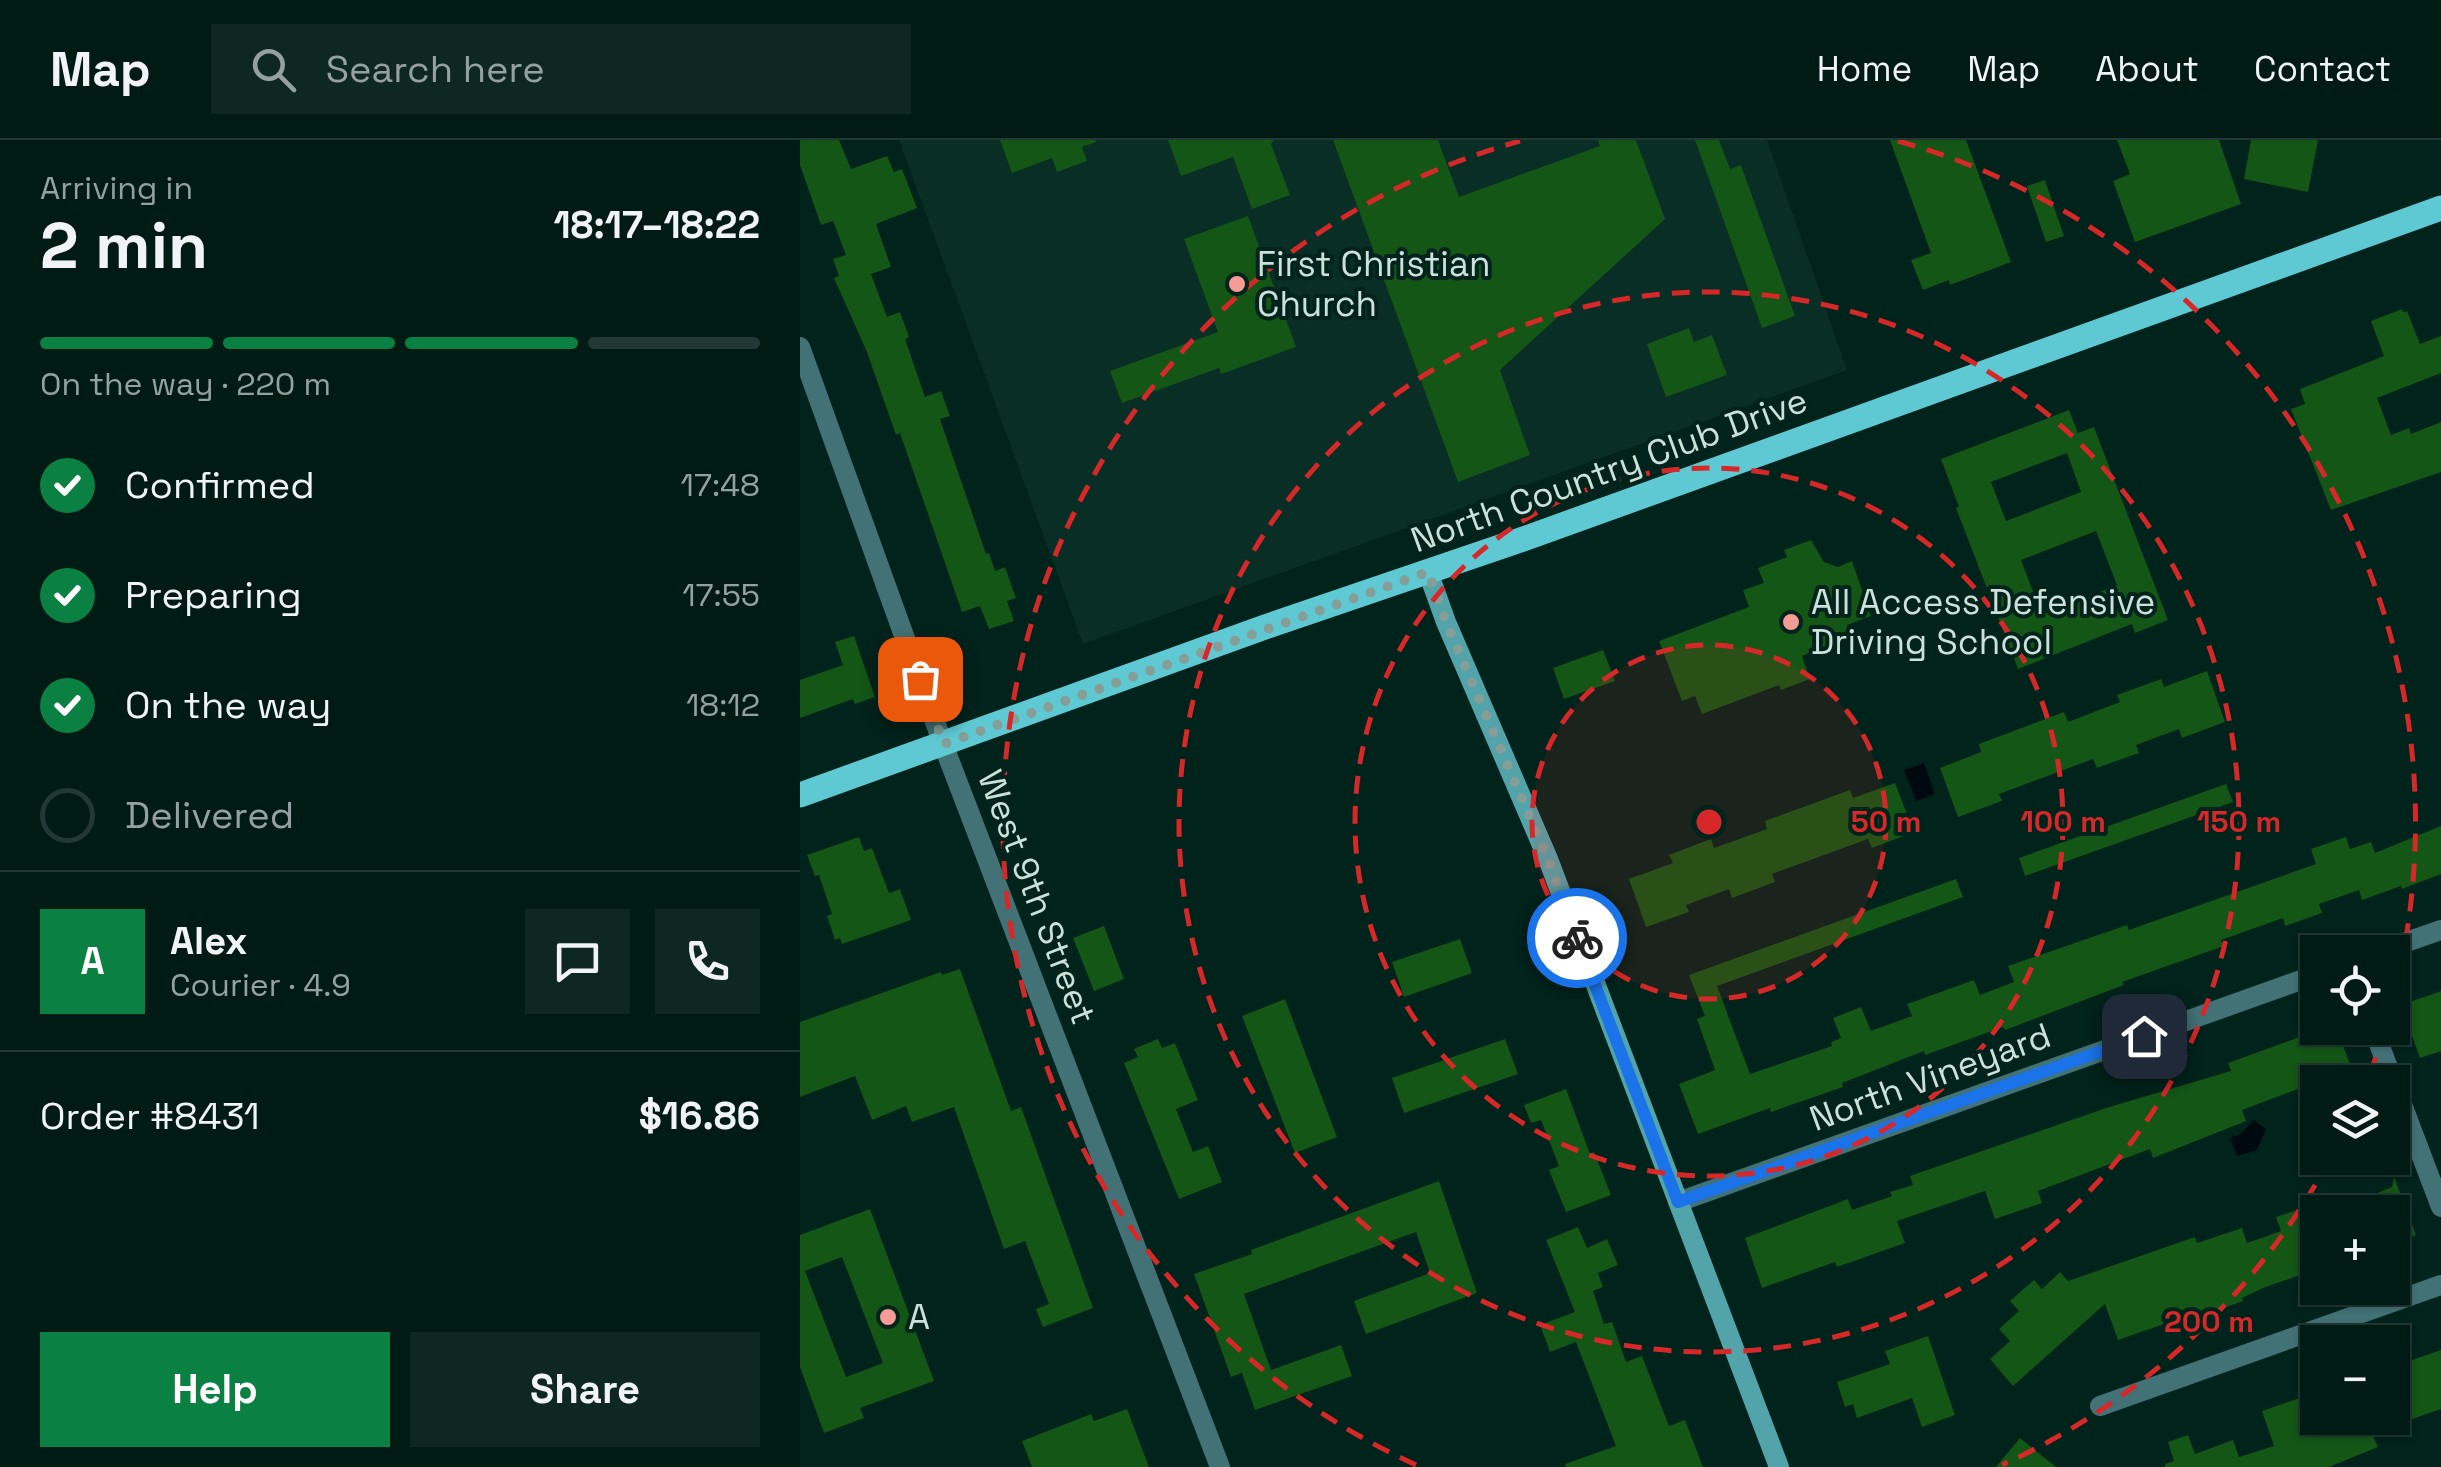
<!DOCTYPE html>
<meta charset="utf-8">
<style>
body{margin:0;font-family:"Space Grotesk",sans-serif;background:#0e2722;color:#f1f3f6;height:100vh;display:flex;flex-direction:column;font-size:38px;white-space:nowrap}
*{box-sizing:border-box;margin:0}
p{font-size:32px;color:#95a1a0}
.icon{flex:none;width:55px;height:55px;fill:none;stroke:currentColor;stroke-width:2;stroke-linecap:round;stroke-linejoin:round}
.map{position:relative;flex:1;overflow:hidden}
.side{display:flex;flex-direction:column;background:#001a14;width:800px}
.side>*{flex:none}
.fabs{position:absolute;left:1500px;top:795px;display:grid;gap:20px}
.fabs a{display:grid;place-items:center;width:110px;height:110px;border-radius:0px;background:#001a14;box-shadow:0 2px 8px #0004,0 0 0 2px #223834;font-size:50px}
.pin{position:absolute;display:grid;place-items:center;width:85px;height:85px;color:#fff;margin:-42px;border-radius:20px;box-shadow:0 5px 15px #0006}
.courier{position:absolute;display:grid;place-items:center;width:100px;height:100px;margin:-50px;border:8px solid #1a73e8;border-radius:50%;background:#fff;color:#222;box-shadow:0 2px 12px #0007}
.headline em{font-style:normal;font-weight:700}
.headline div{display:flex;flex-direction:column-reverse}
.headline{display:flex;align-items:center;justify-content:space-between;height:170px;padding:0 40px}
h1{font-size:65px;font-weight:700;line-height:75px}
.bar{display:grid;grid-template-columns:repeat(4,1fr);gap:15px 10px;align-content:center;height:120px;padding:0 40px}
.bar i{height:12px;border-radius:8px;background:#223834}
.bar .selected{background:#0b8043}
.bar p{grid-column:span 4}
.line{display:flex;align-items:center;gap:25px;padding:0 40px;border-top:2px solid #223834}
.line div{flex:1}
.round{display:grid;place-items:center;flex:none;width:105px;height:105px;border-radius:0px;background:#0e2722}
ol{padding:0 40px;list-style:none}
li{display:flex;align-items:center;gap:30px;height:110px}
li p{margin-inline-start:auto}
li .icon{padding:10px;border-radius:50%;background:#0b8043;color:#fff;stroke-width:4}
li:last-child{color:#95a1a0}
li i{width:55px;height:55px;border:5px solid #223834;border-radius:50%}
.primary-button{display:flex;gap:20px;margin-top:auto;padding:20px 40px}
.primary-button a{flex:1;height:115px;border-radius:0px;background:#0b8043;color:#fff;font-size:40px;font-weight:700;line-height:115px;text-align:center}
.primary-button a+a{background:#0e2722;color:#f1f3f6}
header{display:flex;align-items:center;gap:60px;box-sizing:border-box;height:140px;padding:0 50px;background:#001a14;border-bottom:2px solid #223834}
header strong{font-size:48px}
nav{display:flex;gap:55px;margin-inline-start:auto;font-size:35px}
.search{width:700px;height:90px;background:#0e2722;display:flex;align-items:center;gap:25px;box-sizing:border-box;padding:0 35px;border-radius:0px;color:#95a1a0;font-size:38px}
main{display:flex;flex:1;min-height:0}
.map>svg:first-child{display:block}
.built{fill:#092e25}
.water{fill:#010910}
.building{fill:#135616;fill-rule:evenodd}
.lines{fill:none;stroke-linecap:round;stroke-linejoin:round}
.minor{stroke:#427276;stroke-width:20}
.secondary{stroke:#53a3aa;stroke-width:20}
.primary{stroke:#5fc9d3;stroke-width:25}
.done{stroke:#859e97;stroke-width:10;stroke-dasharray:0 18}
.route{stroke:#1a73e8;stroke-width:12}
.ring{fill:none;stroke:#d62828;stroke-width:5;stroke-dasharray:18 12}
.poi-dot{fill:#f59c96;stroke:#00231b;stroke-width:4}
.labels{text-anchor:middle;stroke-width:8;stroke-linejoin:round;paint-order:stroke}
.poi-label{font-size:35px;fill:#cde0da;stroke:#00231b;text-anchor:start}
.street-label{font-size:35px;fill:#cde0da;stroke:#00231b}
.centre{fill:#d62828;stroke:#00231b;stroke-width:5}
.ring-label{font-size:30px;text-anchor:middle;font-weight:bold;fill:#d62828;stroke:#00231b;stroke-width:8;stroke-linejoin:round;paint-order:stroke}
</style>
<header>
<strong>Map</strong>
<div class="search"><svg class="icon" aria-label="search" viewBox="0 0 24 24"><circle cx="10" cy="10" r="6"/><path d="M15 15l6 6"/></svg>Search here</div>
<nav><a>Home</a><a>Map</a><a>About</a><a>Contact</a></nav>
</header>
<main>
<section class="side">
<div class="headline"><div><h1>2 min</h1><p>Arriving in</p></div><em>18:17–18:22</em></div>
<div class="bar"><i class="selected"></i><i class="selected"></i><i class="selected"></i><i></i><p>On the way · 220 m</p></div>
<ol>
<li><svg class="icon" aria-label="check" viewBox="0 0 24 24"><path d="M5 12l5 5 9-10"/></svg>Confirmed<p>17:48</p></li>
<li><svg class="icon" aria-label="check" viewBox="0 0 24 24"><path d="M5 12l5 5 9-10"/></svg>Preparing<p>17:55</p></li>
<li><svg class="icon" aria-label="check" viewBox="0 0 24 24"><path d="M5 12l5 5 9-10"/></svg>On the way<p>18:12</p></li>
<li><i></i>Delivered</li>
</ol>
<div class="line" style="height:180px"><b class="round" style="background:#0b8043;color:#fff">A</b><div><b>Alex</b><p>Courier · 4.9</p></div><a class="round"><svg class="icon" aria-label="chat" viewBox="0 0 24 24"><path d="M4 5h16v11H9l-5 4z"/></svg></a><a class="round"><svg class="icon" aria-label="phone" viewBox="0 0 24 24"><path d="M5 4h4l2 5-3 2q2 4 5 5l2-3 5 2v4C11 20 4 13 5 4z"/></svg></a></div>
<div class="line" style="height:130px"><div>Order #8431</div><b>$16.86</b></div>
<div class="primary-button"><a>Help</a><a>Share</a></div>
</section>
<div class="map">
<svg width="1641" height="1327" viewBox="0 0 1641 1327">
<rect width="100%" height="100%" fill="#00231b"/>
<path class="built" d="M99,0h868l80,230 -764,274z"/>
<g class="water">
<path d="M1124,623l11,31 -19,7 -12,-31z"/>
<path d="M1454,980l12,9 -9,21 -20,6 -7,-18 9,-3z"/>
</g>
<g class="building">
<path d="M0,0h39l12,29 36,-13 7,16 8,-3 15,39 -41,16 15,43 -20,7 16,43 13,-5 9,25 -4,2 20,58 16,-6 9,25 -10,3 46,135 3,-1 6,18 10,-4 11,31 -9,3 7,20 -25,8 -9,-23 -18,6 -62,-179 -4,2 -29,-83 -33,-74 5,-2 -6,-17 13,-4 -13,-34 -12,4 -21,-60z"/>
<path d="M200,0h95l1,2 -14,5 5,14 -30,11 -5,-14 -40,15z"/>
<path d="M368,0h106l-3,4 19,51 -38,14 -19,-52 -52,19z"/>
<path d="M533,0h105l21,57 141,-51 -2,-6h38l29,79 -165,151 30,85 -72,27z"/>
<path d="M895,0h24l11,29 11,-4 54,151 -33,12z"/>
<path d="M1090,0h76l45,122 -61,23 -1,-5 -26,10 -12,-30 20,-7z"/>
<path d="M1317,0h102l22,64 -106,38 -22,-61 17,-7z"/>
<path d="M1451,0h67l-10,52 -64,-13z"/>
<path d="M1245,40l19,56 -18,6 -19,-56z"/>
<path d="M448,76l48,131 -75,27 -2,-6 -97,35 -12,-32 108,-39 -34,-93z"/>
<path d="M1602,169l1,3 4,-1 13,33 21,-8v37l-64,25 14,37 18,-7 2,6 30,-12v50l-110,38 -40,-101 14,-5 -5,-15 84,-33 -13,-35z"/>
<path d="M889,188l5,14 18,-7 15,40 -61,22 -19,-53z"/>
<path d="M1269,270l9,23 16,-6 74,193 -33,13 -3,-9 -114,45 -62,-161 3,-1 -18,-48zM1267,313l14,39 -75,29 -15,-39zM1296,391l21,54 -75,30 -21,-55z"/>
<path d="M1011,400l13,22 14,5 14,-6 19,55 -24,9 4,10 -49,21 8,23 -29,11 -2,-5 -77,29 -7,-18 -13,5 -23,-60 90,-34 -6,-17 21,-7 -6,-15 29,-11 -3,-7z"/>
<path d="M54,496l21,61 -20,7 -2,-5 -53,19v-38l43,-15 -8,-23z"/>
<path d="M803,510l12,31 -51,18 -11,-31z"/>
<path d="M1407,531l18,51 -43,16 -3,-9 -43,16 3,8 -42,15 -4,-9 -94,35 3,7 -44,16 -18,-49 41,-16 -2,-8 85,-32 4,10 52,-20 -3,-7 44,-16 3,8z"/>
<path d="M1095,643l19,49 -42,16 -4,-9 -96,35 3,8 -43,16 -3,-9 -43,16 3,7 -43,15 -17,-48 44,-16 -4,-8 42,-16 3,9 53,-19 -2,-8 85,-31 3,8z"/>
<path d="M1426,644l7,18 -208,74 -6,-18z"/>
<path d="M1641,686v48l-39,15 -1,-3 -39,14 -3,-10 -40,14 3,9 -37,13 -2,-8 -62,22 3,6 -102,36 2,3 -119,45 -2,-3 -78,28 -1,-4 -82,32 1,4 -72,25 -1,-4 -72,26 -19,-50 36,-14 -18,-51 8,-3 -16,-41 267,-96 7,18 -246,89 33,88 82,-28 -1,-4 10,-4 -8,-20 28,-11 10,24 41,-15 -5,-12 67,-24 6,15 34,-13 -6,-16 119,-41 2,5 187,-66 -5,-15 35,-12 4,12 21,-7 4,11z"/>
<path d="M59,697l5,14 8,-3 17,45 11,-4 11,31 -69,24 -2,-6 -5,2 -8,-24 5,-2 -13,-39 -4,1 -8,-21z"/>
<path d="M304,786l20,53 -30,12 -21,-53z"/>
<path d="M660,799l12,34 -68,24 -12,-35z"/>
<path d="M160,829l51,142 10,-4 72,201 -50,19 -7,-18 13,-5 -24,-63 -21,8 -50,-142 -42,15 -6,-16 -34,14 -17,-44 -55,21v-75l141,-50 1,3z"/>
<path d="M1641,851v60l-21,7 -19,-53z"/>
<path d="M485,859l52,138 -42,16 -53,-137z"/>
<path d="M1525,888h11l16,41 -110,41 4,11 -93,37 -3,-9 -112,42 4,12 -47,16 -10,-28 -88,30 8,22 -68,24 -2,-5 -73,26 -17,-50 103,-39 4,11 40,-14 -2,-4 23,-7 -3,-9 196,-68 125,-37 -3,-8z"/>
<path d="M358,899l4,9 13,-5 23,57 -22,9 17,43 15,-6 14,36 -43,17 -55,-136 14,-6 -4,-8z"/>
<path d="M705,899l13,35 -114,39 -12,-35z"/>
<path d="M766,949l24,65 4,-2 17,43 -45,17 -17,-42 10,-4 -18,-46 -10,3 -7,-18z"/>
<path d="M1594,1037l22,58 -24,9v-32h-61l61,-25z"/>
<path d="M639,1041l38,112 -111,41 -12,-33 76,-28 -14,-41 -172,62 27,76 70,-25 11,31 -97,34 -13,-37 -11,4 -37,-103 58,-20 -1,-4z"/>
<path d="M1518,1063v66l-55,19 -21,10 1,3 -45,16 -2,-4 -78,27 -13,-36 -92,82 -23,-27 20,-18 -11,-12 20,-18 -9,-10 24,-21 8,9 18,-17 8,9 127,-44 2,6 45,-15 5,15 34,-12 -5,-14z"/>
<path d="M70,1069l64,172 -74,27 4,10 -40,15 -24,-66v-132zM42,1117l41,106 -37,14 -41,-106z"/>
<path d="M778,1087l9,21 20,-9 11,26 -20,8 5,14 -10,4 11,33 8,-2 14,40 16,-6 27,70 16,-6 18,47h-137l-1,-3 51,-18 -40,-104 -26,10 -10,-27 35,-13 -29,-72z"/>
<path d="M1128,1196l27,79 -33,12 -10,-29 -55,20 -4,-14 -8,3 -8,-25 53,-18 -5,-13z"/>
<path d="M1641,1210v59l-69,24 6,14 -49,20h-164v-3l9,-3 -6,-19 20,-7 7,19 38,-14 6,17 35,-11 -12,-35 38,-13 7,20h85v-51z"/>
<path d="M327,1269l22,58h-117l-10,-26 69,-27 3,7z"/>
<path d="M1220,1298l36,29h-60z"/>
</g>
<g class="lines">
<g class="minor">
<path d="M0,207l143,397 277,723"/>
<path d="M1578,812l63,-22"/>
<path d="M1573,888l68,179"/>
<path d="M878,1062l640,-228"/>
<path d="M1300,1266l341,-121"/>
</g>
<path class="secondary" d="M628,432l18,50 102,237 231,608"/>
<path class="primary" d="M0,655l465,-168 264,-90 912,-329"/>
</g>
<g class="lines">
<path class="done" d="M120,539l24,65 484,-172 18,50 102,237 29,79"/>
<path class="route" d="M777,798l101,264 466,-166"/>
</g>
<circle cx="909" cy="682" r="177" fill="#d62828" fill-opacity=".12"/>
<g class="ring">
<circle cx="909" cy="682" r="177"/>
<circle cx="909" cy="682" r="354"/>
<circle cx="909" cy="682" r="530"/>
<path d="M1585 889A707 707 0 0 1 1567 941M1530 1019A707 707 0 0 1 1202 1325M616 1325A707 707 0 0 1 720 1M1098 1A707 707 0 0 1 1593 859"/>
</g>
<g class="poi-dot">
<circle cx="437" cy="144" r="10"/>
<circle cx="991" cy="482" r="10"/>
<circle cx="88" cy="1177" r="10"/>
</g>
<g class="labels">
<g class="poi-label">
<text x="457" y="136">First Christian<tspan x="457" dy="40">Church</tspan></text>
<text x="1011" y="474">All Access Defensive<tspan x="1011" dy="40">Driving School</tspan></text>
<text x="108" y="1189">A</text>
</g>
<g class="street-label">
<text transform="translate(809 330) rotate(-20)" y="12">North Country Club Drive</text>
<text transform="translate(237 757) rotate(69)" y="12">West 9th Street</text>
<text transform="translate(1130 937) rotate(-20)" y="12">North Vineyard</text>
</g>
</g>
<circle cx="909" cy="682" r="15" class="centre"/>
<g class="ring-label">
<text x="1086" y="692">50 m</text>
<text x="1263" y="692">100 m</text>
<text x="1439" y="692">150 m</text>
<text x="1409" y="1192">200 m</text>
</g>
</svg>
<div class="fabs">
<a><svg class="icon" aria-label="locate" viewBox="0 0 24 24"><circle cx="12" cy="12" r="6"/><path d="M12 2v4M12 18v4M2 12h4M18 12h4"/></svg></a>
<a><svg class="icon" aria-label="layers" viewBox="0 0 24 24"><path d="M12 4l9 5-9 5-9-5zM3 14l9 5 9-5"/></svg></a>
<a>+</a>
<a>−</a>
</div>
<div class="pin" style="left:120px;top:539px;background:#ea580c"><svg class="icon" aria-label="bag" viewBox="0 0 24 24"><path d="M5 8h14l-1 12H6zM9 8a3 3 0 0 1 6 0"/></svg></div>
<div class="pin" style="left:1344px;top:896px;background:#1f2937"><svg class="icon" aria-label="home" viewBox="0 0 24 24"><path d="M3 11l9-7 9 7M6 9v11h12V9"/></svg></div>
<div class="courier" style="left:777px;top:798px"><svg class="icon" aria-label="bike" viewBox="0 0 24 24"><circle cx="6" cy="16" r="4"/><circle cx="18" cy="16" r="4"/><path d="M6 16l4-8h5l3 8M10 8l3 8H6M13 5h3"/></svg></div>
</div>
</main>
